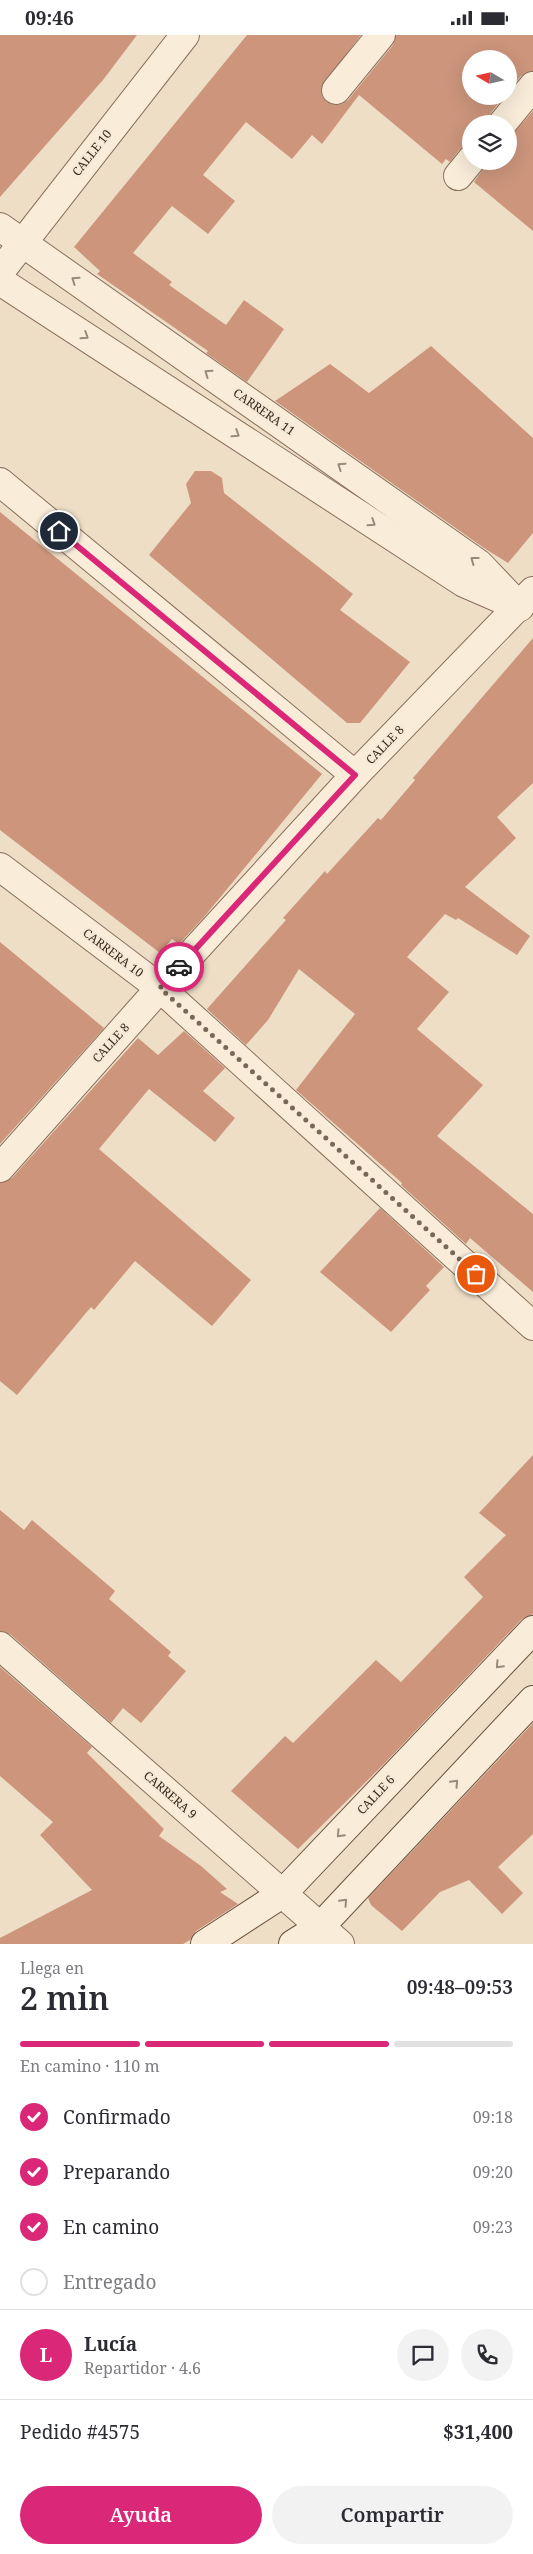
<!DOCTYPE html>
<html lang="es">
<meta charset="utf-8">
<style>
body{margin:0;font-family:"Noto Serif",serif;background:#f2f2f3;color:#2b2b33;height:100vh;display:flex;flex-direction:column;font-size:19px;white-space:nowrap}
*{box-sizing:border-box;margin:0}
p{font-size:16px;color:#7c7c81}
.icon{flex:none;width:28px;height:28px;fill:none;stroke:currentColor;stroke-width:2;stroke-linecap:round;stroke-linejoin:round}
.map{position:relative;height:1909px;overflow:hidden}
.sheet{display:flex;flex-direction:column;background:#fff;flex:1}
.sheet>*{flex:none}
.needle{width:32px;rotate:279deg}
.fabs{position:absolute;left:462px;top:15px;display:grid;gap:10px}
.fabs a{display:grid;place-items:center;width:55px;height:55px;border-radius:50%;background:#fff;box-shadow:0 5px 20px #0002;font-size:25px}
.pin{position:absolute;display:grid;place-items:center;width:42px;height:42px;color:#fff;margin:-21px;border:2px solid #fff;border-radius:50%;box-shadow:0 1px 5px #0007}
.courier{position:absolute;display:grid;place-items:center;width:50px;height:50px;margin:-25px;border:4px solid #db2777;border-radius:50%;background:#fff;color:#222;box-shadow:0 1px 6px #0007}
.head em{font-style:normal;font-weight:600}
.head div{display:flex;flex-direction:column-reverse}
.head{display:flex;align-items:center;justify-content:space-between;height:85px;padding:0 20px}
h1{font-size:32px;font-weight:600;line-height:38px}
.bar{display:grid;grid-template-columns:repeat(4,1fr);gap:8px 5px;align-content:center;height:60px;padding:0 20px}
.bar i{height:6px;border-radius:4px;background:#e1e1e2}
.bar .on{background:#db2777}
.bar p{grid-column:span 4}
.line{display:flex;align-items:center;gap:12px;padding:0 20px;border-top:1px solid #e1e1e2}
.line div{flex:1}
.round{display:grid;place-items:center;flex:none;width:52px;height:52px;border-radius:26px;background:#f2f2f3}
ol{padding:0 20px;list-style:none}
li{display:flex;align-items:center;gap:15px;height:55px}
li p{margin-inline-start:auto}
li .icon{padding:5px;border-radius:50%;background:#db2777;color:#fff;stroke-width:4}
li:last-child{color:#7c7c81}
li i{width:28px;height:28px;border:2px solid #e1e1e2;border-radius:50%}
.button{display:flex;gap:10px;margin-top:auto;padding:10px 20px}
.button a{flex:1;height:58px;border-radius:30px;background:#db2777;color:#fff;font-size:20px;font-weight:600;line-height:58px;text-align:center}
.button a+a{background:#f2f2f3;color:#2b2b33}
.status{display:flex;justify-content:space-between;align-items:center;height:35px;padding:0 25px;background:#fff;direction:ltr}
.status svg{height:14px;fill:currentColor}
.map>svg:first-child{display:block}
.building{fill:#cc957c}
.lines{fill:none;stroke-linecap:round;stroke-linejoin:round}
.street-casing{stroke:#896f5c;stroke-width:30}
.secondary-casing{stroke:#6b513f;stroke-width:30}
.street{stroke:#f9ecd9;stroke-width:28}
.secondary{stroke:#f9ecd9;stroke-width:28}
.oneway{stroke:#9a8a7c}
.done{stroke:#796859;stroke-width:5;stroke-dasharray:0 9}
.route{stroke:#db2777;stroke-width:6}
.labels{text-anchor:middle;stroke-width:4;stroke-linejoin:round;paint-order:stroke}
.street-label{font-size:12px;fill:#3a291f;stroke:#f5e9d5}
</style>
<div class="status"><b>09:46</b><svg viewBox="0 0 49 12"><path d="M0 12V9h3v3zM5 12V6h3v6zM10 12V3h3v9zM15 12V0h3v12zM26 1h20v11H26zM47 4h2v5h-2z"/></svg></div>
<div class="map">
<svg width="533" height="1909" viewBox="0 0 533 1909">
<rect width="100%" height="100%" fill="#eedec6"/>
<g class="building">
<path d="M0,0h137l-34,45 -103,117z"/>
<path d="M247,0h114l-40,52 1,9 5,6 7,3 8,-1 6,-4 45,-55 3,-10h137v36l-12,5 -12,15v-32h-38v37h33l-14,18 -3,10h-16v21l-12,5 -9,12 -4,-3 -4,5 -83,-69 -37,49 -10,-9 -20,24 -46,-37 -43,53 32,26 -27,33 -36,-28 -39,47 39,29 -3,3 57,40 18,-25 40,29 -37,53 -41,-29 2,-2 -111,-77 3,-3 -26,-24z"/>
<path d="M533,76v120l-59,-49 9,-13 3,-8h23v-23z"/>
<path d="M431,311l102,92v95l-25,30 -24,-15 -209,-147 55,-37 39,29z"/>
<path d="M195,436h16l11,7 2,15 129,101 -13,16 70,52 -50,61h-13l-198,-168 42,-52 -5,-19z"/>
<path d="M0,477l322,262 -118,143 -25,27 -7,-5 -12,14 -160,-123z"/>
<path d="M533,603v145l-36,34 19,21 -51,49 65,49 -13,19 -59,-37 -2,2 -11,-6 -38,43 42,35 -32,37 66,56 -46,51 96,78v78l-63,-54 -4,6 -65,-59 1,-2 -106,-93 59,-76 -56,-45 -31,51 -22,25 -39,-36 79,-89 -3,-2 42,-47 2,3 51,-56 3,2 34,-40 -2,-2z"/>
<path d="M0,907l104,86 -104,116z"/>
<path d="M184,996l41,37 -22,23 32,27 -20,24 -66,-53 -50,60 152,131 -39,46 -77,-65 -41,49 -3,-3 -74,88 -17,-14v-198l12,-5 126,-140 20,17z"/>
<path d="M380,1173l64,59 -18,19 4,4 -39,42 -71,-60z"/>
<path d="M533,1420v159l-11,5 -139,146 -85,84 -67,-58 54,-55 8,7 83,-83 25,22 82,-85 -19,-20 42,-42 -27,-22z"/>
<path d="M0,1475l24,20 8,-10 83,71 -6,8 62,53 -3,4 18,15 -45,52 -18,-15 -12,15 -101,-89 -10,-3z"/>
<path d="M0,1632l92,80 -5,6 77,76 -5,7 42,30 26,23 -7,3 18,12 -42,27 -6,9 -7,4h-183v-6l92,-48 -52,-55 13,-13 -53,-46z"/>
<path d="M533,1688v111l-35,33 25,26 -21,21 -33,-34 -29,12 -38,39 -31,-26 -3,-7z"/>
</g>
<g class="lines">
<g class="street-casing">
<g id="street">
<path d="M336,55l45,-55"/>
<path d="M502,89l31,-38"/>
<path d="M458,141l13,-16"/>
<path d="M0,192l479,337 41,43"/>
<path d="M0,237l185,-237"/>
<path d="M0,246l464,302 46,20"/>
<path d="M0,447l355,293"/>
<path d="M0,832l160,121 373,338"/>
<path d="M0,1133l160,-180 195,-213 178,-184"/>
<path d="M0,1611l340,298"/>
</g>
</g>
<g class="secondary-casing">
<g id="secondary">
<path d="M205,1909l77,-50 251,-264"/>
<path d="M293,1909l27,-17 213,-227"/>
</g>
</g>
<use href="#street" class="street"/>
<use href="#secondary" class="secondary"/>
</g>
<defs><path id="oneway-chevron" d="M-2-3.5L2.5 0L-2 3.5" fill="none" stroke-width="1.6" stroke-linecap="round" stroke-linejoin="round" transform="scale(1.25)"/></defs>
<g class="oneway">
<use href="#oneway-chevron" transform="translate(75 245) rotate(-145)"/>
<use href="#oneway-chevron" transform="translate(85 301) rotate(33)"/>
<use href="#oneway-chevron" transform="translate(208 338) rotate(-145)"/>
<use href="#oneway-chevron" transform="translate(236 399) rotate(33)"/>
<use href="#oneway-chevron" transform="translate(341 431) rotate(-145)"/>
<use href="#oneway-chevron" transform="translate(372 488) rotate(33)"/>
<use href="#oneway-chevron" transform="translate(474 525) rotate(-143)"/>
<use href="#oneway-chevron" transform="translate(499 1630) rotate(133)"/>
<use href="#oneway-chevron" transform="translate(455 1748) rotate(-47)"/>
<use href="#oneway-chevron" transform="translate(340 1799) rotate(133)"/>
<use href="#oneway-chevron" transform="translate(344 1867) rotate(-47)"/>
</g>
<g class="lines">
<path class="done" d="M179,932l-19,21 316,286"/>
<path class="route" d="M59,496l296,244 -176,192"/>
</g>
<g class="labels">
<g class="street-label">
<text transform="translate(92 118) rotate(-52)" y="4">CALLE 10</text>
<text transform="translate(264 377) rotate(35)" y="4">CARRERA 11</text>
<text transform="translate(385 710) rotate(-46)" y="4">CALLE 8</text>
<text transform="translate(113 918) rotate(37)" y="4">CARRERA 10</text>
<text transform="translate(111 1008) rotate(-48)" y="4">CALLE 8</text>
<text transform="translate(170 1760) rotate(41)" y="4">CARRERA 9</text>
<text transform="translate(376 1760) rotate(-47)" y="4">CALLE 6</text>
</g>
</g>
</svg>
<div class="fabs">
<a><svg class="needle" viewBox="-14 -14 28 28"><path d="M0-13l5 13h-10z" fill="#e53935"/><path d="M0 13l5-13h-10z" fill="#7c7c81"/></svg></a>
<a><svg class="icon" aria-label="layers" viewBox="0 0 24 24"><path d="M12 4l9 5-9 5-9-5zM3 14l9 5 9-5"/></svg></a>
</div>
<div class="pin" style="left:476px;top:1239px;background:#ea580c"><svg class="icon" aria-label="bag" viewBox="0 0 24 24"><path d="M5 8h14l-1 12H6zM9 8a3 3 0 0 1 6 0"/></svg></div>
<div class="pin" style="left:59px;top:496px;background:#1f2937"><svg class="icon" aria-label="home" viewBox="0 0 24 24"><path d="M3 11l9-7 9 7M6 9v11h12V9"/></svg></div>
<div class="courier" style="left:179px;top:932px"><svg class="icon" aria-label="car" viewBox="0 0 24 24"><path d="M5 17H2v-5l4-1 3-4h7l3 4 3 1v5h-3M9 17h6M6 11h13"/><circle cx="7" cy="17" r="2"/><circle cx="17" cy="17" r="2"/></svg></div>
</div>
<section class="sheet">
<div class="head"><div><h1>2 min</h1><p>Llega en</p></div><em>09:48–09:53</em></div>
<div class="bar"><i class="on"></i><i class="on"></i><i class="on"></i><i></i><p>En camino · 110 m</p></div>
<ol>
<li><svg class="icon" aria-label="check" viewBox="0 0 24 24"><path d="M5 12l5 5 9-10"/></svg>Confirmado<p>09:18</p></li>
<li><svg class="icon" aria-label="check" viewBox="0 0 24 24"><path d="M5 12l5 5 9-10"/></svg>Preparando<p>09:20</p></li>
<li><svg class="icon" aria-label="check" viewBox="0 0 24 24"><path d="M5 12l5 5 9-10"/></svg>En camino<p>09:23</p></li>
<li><i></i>Entregado</li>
</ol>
<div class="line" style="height:90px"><b class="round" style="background:#db2777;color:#fff">L</b><div><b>Lucía</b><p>Repartidor · 4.6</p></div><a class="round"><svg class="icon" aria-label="chat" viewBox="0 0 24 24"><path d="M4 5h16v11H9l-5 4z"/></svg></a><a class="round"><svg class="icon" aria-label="phone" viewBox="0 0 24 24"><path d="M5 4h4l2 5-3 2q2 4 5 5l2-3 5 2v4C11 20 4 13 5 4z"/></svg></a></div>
<div class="line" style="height:65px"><div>Pedido #4575</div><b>$31,400</b></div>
<div class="button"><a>Ayuda</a><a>Compartir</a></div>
</section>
